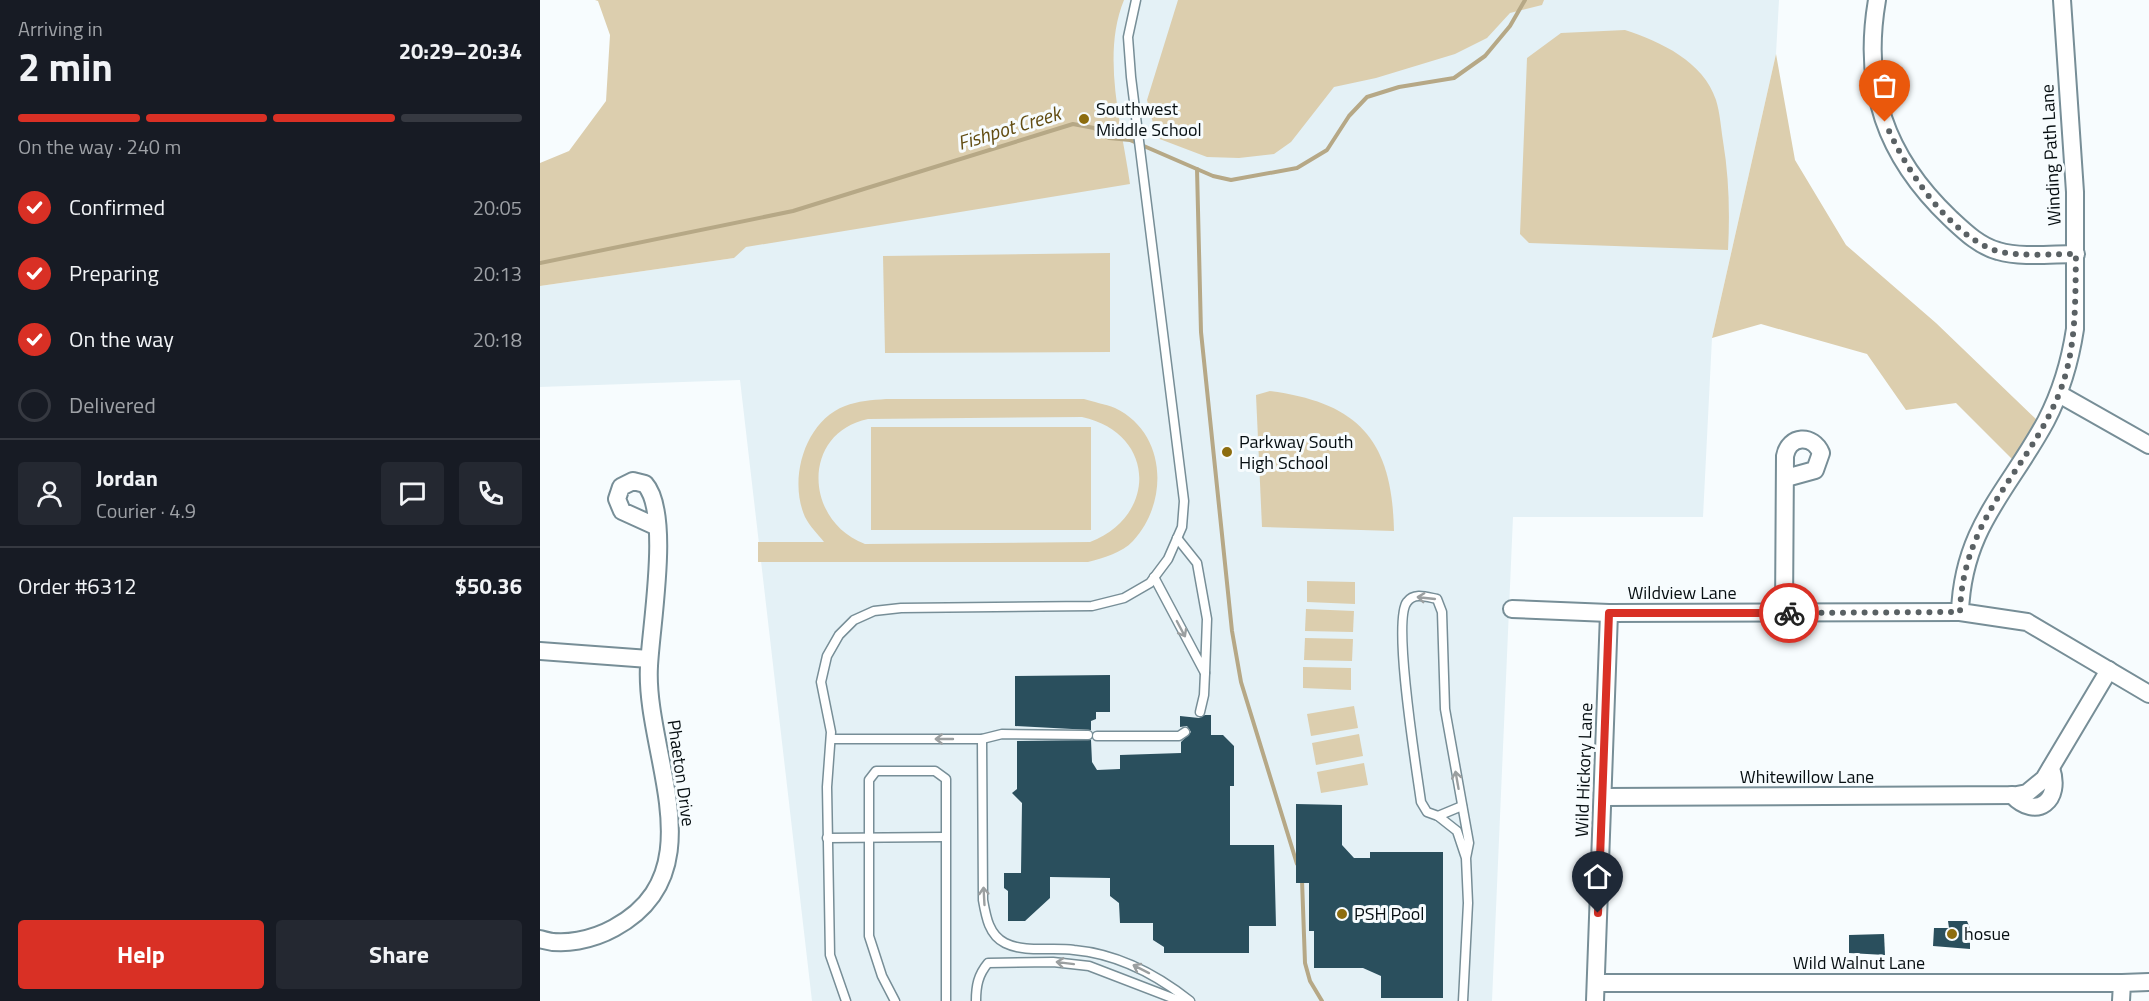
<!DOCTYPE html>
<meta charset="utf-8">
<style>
body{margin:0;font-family:"Titillium Web",sans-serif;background:#242831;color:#f1f3f6;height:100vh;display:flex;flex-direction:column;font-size:22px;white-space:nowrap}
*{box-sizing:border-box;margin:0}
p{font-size:20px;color:#9ea1a6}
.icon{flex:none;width:33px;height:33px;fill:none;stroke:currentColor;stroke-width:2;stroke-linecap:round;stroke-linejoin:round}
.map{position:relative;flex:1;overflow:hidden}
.details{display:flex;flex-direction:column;background:#171b24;width:540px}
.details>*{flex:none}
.pin{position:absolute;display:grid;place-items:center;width:51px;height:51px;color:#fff;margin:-62px -26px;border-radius:50% 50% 50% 0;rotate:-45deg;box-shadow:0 0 6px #0007}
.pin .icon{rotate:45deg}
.courier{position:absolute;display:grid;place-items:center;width:60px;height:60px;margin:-30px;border:4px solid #d93025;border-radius:50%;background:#fff;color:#222;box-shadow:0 2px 8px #0007}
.headline em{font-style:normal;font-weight:700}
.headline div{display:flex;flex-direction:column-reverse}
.headline{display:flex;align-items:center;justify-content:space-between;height:102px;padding:0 18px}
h1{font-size:39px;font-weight:700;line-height:45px}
.bar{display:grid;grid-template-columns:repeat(4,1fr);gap:9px 6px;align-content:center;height:72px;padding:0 18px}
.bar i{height:8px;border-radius:4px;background:#363941}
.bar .active{background:#d93025}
.bar p{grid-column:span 4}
.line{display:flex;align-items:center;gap:15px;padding:0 18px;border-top:2px solid #363941}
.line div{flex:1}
.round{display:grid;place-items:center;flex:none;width:63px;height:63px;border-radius:6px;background:#242831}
ol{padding:0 18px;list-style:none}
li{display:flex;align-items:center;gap:18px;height:66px}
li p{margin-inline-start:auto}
li .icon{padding:6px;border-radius:50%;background:#d93025;color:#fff;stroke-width:4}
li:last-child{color:#9ea1a6}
li i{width:33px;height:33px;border:3px solid #363941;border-radius:50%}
.button{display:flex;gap:12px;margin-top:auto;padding:12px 18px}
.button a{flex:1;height:69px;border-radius:6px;background:#d93025;color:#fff;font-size:24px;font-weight:700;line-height:69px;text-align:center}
.button a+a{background:#242831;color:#f1f3f6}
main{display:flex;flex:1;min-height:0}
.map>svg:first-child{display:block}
.built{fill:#e4f1f6}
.green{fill:#dcceae;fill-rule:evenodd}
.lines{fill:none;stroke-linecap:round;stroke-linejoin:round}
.stream{stroke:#b6a886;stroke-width:4}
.building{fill:#2a4f5d}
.lane-casing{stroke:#778e97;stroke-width:11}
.street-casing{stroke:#778e97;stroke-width:20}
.lane{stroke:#fff;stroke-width:8}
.street{stroke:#fff;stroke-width:16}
.oneway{stroke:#9b9fa0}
.done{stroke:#5a6164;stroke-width:6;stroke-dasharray:0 10.8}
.route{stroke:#d93025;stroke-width:8}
.poi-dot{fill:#8d6d0f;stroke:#f7fcfe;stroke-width:2}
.labels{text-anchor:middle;stroke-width:6;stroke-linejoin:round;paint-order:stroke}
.poi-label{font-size:18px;fill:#060e11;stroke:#f7fcfe;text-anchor:start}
.street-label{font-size:18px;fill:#060e11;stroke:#f7fcfe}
.water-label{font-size:20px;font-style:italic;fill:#624c11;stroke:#f7fcfe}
</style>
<main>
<section class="details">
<div class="headline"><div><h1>2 min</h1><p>Arriving in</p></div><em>20:29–20:34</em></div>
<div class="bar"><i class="active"></i><i class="active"></i><i class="active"></i><i></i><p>On the way · 240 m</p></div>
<ol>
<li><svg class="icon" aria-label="check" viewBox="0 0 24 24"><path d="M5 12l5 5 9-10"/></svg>Confirmed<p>20:05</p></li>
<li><svg class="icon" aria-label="check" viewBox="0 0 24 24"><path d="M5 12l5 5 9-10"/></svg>Preparing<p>20:13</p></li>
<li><svg class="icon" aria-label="check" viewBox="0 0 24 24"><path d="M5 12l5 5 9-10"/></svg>On the way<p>20:18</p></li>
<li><i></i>Delivered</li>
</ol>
<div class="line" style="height:108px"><a class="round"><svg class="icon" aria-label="person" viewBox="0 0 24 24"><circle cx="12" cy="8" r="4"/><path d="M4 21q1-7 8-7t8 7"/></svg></a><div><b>Jordan</b><p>Courier · 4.9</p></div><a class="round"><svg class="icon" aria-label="chat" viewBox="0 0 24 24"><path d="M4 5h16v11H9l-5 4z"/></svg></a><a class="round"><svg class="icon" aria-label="phone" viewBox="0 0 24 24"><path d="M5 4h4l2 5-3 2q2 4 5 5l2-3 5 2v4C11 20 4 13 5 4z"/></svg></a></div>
<div class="line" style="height:78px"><div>Order #6312</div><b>$50.36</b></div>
<div class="button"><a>Help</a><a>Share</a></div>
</section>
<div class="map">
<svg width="1609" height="1001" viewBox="0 0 1609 1001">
<rect width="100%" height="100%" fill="#f7fcfe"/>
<path class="built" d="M196,0h1043l-3,54 -64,284 -9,179h-190l-21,484h-680l-72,-621 -200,7v-101l194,-28z"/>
<g class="green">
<path d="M55,0h529c-23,56 -2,126 6,184l-384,63 -12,11 -194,28v-123l29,-12 37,-50 4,-66 -12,-34z"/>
<path d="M638,0h366l-2,5 -32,8 -23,25 -32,16 -79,24 -42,9 -43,55 -17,12 -35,4 -32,-1 -50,-19 -10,-38z"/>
<path d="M1085,30c36,12 78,31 91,70 4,13 5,28 7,41 6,36 7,72 5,109l-199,-7 -9,-9 7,-176 34,-25z"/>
<path d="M1236,54l19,106 51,85 90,78 102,98 -26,38 -56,-56 -50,7 -39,-56 -106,-30 -49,14z"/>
<path d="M570,253v99l-225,1 -2,-97z"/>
<path d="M730,391c90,12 122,50 124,140l-132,-4 -6,-132z"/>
<path d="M346,399h198c9,3 21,5 31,9 52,25 54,94 18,133 -11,12 -30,17 -45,21h-330v-20h66c-6,-8 -14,-15 -19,-25 -17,-38 0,-96 40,-111 13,-5 27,-6 41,-7zM542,417c74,16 76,99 8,125l-225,2c-61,-23 -64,-111 3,-125z"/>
<rect x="331" y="427" width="220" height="103"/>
<path d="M767,581l48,1v22l-48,-2z"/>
<path d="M766,609l48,2 -1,21 -48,-1z"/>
<path d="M765,638l48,1 -1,22 -48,-1z"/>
<path d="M763,667l48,1v22l-48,-2z"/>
<path d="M814,706l4,22 -47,8 -4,-22z"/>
<path d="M819,734l4,22 -47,9 -4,-22z"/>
<path d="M824,763l4,22 -47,8 -4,-21z"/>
</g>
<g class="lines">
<g class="stream">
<path d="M657,169l4,163 31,299 9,51 56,182"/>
<path d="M0,263l253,-52 280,-87 21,4 15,10 21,2 83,36 18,4 66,-12 30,-18 22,-34 18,-19 32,-10 55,-9 31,-22 25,-30 15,-26"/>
<path d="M762,880l3,83 5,18 12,20"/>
</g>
</g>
<g class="building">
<path d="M570,675v37h-14v7l-5,2v9l-76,-4v-50z"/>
<path d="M665,715h6v20h12l11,11v40h-4v59h44l2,81h-27v27h-85v-6l-11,-7v-17h-33l-1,-20 -9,-7v-18l-60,-1v21l-25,23h-17v-30l-4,-3v-15h17l1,-70 -10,-10 5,-4v-48l74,-1 1,22 5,8 23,-1v-14l61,-2v-11l10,-10 -4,-6 -7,1v-11l19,2z"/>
<path d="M756,804l46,1v40l12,13h16v-6h73v146h-62v-22l-18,-8h-49v-37h-5v-48h-13z"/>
<path d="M1408,921h19l3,7v21l-37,-3 1,-18h15z"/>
<path d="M1344,934l1,21 -36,-2v-18z"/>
</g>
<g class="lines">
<g class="lane-casing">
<g id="lane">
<path d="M614,577l51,96 2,-54 -10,-56 -20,-25"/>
<path d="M660,712l4,-17 1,-22"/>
<path d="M557,736h82l6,-4"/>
<path d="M291,739h151l1,161c3,17 6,35 22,43 20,10 47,4 69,7 44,4 82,24 116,51"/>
<path d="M442,739l20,-5 86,1"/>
<path d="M898,816l24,-10"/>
<path d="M287,838l118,-1"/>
<path d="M306,1001l-16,-46 -3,-168 4,-55 -10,-50 6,-26 12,-21 15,-15 20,-9 27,-3 191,-2 32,-8 26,-15 18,-24 14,-32 2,-26 -53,-424 -3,-40 8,-37"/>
<path d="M355,1001l-13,-25 -13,-40v-156l7,-9h59l11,8v222"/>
<path d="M436,1001c0,-15 2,-26 12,-38l65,-1 36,4 91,35"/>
<path d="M923,1001l5,-98 -2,-45 3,-15 -24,-134 -3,-97 -5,-13c-10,-2 -23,-7 -30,3 -15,19 10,170 14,200l6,10 11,4 19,15 9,27"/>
</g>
</g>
<g class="street-casing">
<g id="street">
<path d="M1337,0c-15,88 8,156 73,218 14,13 29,28 48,33 24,7 54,3 78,3"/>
<path d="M1522,0l13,192v137c-5,33 -14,63 -29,92 -37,69 -83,106 -86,191l67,10 122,72"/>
<path d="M1519,394l90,51"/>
<path d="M972,609l97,4 351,-1"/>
<path d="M1244,613l1,-157c4,-21 28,-22 36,-3l-6,17 -29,8"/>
<path d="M0,651l109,8"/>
<path d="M1472,795c25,26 50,5 39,-27"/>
<path d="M1063,797l414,-2 10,-2 17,-14 65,-109"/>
<path d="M0,939c23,8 54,0 74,-11 104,-56 30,-175 35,-262 2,-42 22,-153 -4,-182l-12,-3 -12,6 -4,12 5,12 33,15"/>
<path d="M1056,983h526"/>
<path d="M1055,1001l14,-388"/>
<path d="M1581,1001l1,-18 27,-1"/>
</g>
</g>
<use href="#lane" class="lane"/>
<use href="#street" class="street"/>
</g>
<defs><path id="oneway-shaft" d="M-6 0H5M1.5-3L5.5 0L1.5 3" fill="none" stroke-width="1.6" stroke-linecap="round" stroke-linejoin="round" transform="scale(1.5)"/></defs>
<g class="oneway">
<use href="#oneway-shaft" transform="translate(886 598) rotate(-174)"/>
<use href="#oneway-shaft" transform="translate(641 629) rotate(62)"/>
<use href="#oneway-shaft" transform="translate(404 739) rotate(-180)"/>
<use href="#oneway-shaft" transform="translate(917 780) rotate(-100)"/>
<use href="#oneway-shaft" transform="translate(444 896) rotate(-93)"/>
<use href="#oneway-shaft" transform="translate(525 963) rotate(-173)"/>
<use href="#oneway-shaft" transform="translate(601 969) rotate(-153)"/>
</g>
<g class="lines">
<path class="done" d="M1249,613l171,-1c3,-96 66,-138 99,-218 18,-45 16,-92 17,-140 -22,0 -58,3 -79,-3 -49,-16 -93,-84 -112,-129"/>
<path class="route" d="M1058,913l11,-300h180"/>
</g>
<g class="poi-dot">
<circle cx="544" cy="119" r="6"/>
<circle cx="687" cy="452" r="6"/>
<circle cx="802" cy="914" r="6"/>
<circle cx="1412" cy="934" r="6"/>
</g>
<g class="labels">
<g class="poi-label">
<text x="556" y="115">Southwest<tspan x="556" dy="21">Middle School</tspan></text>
<text x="699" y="448">Parkway South<tspan x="699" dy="21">High School</tspan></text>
<text x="814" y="920">PSH Pool</text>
<text x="1424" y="940">hosue</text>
</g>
<g class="street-label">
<text transform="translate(1511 155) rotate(-93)" y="6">Winding Path Lane</text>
<text x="1142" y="599">Wildview Lane</text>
<text transform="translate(1044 770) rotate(-88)" y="6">Wild Hickory Lane</text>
<text transform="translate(141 773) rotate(82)" y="6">Phaeton Drive</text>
<text x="1267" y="783">Whitewillow Lane</text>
<text x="1319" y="969">Wild Walnut Lane</text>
</g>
<g class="water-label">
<text transform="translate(469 128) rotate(-17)" y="7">Fishpot Creek</text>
</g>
</g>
</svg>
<div class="pin" style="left:1345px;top:122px;background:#ea580c"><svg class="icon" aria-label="bag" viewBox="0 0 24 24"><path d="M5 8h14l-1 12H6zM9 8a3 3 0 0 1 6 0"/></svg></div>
<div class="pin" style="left:1058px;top:913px;background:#1f2937"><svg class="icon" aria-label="home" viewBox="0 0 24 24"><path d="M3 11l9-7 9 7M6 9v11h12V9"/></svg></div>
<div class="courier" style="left:1249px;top:613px"><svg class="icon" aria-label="bike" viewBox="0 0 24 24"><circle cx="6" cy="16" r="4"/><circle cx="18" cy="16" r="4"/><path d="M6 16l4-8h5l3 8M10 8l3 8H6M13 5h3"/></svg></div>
</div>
</main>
